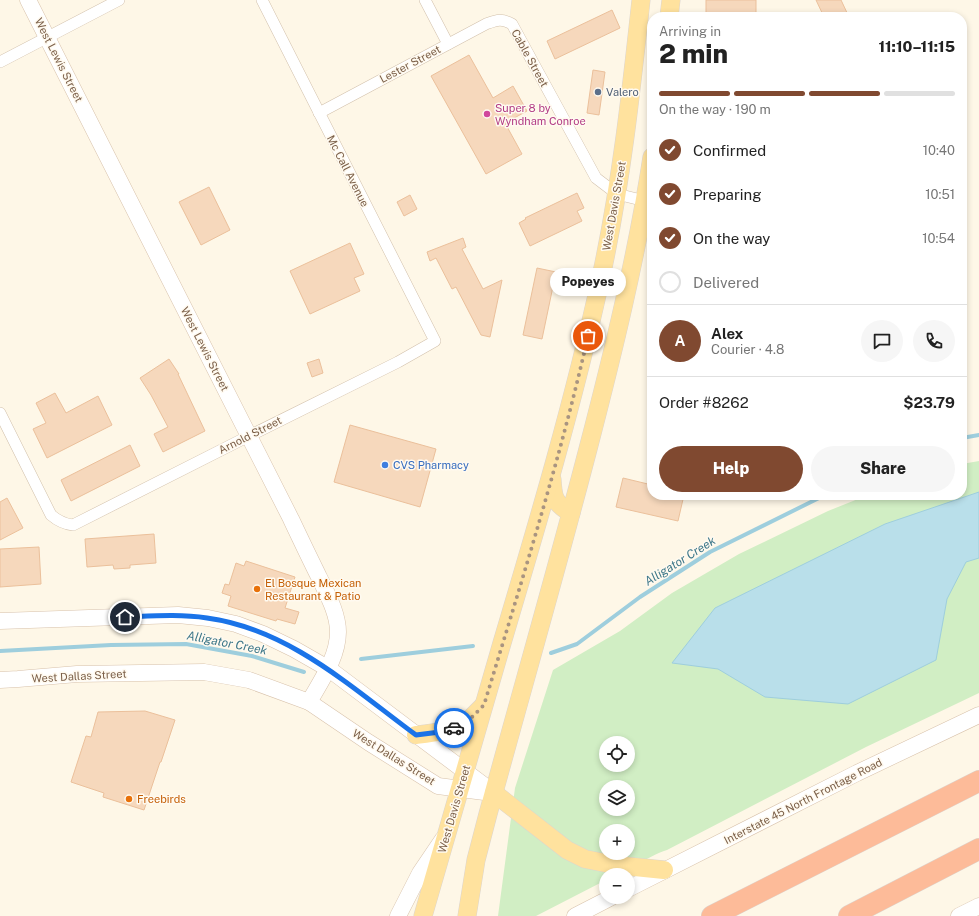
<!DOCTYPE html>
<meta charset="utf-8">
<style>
body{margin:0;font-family:"Public Sans",sans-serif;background:#f6f6f6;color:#222;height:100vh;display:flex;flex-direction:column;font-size:15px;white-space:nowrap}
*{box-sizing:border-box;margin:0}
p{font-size:13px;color:#767676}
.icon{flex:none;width:22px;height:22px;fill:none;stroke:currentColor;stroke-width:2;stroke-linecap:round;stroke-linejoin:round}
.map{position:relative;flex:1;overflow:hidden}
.details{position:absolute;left:647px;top:12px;width:320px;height:488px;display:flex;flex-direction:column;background:#fff;border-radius:16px;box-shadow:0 2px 6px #0003}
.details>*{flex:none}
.buttons{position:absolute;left:599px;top:736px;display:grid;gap:8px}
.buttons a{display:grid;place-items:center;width:36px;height:36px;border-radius:50%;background:#fff;box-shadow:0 2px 6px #0003;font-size:20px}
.pin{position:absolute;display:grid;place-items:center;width:34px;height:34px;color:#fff;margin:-17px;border:2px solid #fff;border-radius:50%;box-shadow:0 1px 4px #0007}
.courier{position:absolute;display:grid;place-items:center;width:40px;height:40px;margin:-20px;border:3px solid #1a73e8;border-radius:50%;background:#fff;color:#222;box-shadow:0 1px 5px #0007}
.bubble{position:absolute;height:28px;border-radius:14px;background:#fff;box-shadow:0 2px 6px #0003;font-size:13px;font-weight:800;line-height:28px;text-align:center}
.summary em{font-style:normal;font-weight:800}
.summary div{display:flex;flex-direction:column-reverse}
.summary{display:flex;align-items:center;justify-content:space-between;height:68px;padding:0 12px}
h1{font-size:26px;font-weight:800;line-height:30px}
.bar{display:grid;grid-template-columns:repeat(4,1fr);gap:6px 4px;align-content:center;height:48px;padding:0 12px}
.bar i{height:5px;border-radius:3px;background:#e0e0e0}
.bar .current{background:#804930}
.bar p{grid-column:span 4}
.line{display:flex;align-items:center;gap:10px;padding:0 12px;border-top:1px solid #e0e0e0}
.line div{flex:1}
.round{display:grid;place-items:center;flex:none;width:42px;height:42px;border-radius:21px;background:#f6f6f6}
ol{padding:0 12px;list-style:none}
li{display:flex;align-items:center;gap:12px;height:44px}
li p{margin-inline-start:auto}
li .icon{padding:4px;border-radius:50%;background:#804930;color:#fff;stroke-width:4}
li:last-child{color:#767676}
li i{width:22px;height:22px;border:2px solid #e0e0e0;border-radius:50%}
.action{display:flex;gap:8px;margin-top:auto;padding:8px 12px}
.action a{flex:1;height:46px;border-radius:24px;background:#804930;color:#fff;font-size:16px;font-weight:800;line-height:46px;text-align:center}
.action a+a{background:#f6f6f6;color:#222}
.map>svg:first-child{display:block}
.green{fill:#d1eec4;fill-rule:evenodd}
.water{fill:#b9dfea;stroke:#9ecedd}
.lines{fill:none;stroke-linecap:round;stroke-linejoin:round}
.stream{stroke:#9ecedd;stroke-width:4}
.building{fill:#f6d8bc;stroke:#ebc09b}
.street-casing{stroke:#d2c0ab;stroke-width:12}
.secondary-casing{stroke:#d8c2ab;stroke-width:17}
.primary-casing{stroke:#ddd5cf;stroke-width:19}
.highway-casing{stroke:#ddd5cf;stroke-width:22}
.street{stroke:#fff;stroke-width:11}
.secondary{stroke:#fff;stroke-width:16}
.primary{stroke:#ffe29e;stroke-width:18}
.highway{stroke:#fdbb99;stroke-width:21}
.done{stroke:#a99480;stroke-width:4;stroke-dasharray:0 7.2}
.route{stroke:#1a73e8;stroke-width:5}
.service-dot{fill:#5c6f8a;stroke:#fffaf0;stroke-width:1.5}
.hotel-dot{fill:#d1479c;stroke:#fffaf0;stroke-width:1.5}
.shop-dot{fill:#3f7fe0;stroke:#fffaf0;stroke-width:1.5}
.food-dot{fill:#e8710a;stroke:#fffaf0;stroke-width:1.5}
.labels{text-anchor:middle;stroke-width:3;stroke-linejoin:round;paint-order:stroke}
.street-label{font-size:11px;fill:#7b5f48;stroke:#fffaf0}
.service-label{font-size:11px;fill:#4e5e75;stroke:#fffaf0;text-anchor:start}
.hotel-label{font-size:11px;fill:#b23c85;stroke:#fffaf0;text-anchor:start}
.shop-label{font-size:11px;fill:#366cbe;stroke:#fffaf0;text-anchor:start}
.food-label{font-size:11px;fill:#c56008;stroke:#fffaf0;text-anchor:start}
.water-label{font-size:12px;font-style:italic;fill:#3d7789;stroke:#fffaf0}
</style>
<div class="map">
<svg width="979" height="916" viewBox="0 0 979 916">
<rect width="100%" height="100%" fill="#fef7e7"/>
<path class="green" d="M979,461v232l-113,54 -199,103c-20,6 -42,25 -61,25v5l-70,36h-38l17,-128 38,-118 67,-39 52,-38 67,-39 89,-43 40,-16h94v-31zM606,743h22v22h-22zM606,787h22v22h-22zM606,831h22v22h-22z"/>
<path class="water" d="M979,492v66l-13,4 -19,37 -11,61 -88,44 -83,-7 -47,-28 -46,-6 43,-55 170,-84z"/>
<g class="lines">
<g class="stream">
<path d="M962,438l17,-3"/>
<path d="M0,651l111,-6 75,-1 66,12 52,16"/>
<path d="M551,653l26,-9 63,-47 70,-45 115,-57"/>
<path d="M361,659l112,-13"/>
</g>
</g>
<g class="building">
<rect x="706" y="0" width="50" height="17"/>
<path d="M816,0h25l8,17h-25z"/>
<path d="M612,10l8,18 -65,31 -8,-18z"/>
<path d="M469,55l24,43 20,-12 14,25 -22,12 17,31 -36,20 -55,-98z"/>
<path d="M593,70l12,2 -6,43 -12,-2z"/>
<path d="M209,187l21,43 -29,15 -22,-43z"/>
<path d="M577,193l7,15 -7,3 5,10 -52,25 -11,-23 7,-4 -1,-1z"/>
<path d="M410,195l7,14 -13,7 -7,-14z"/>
<path d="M463,238l3,9 -4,2 21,40 19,-9 -12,57 -9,-2 -25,-48 -4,2 -16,-31 -6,3 -3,-9z"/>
<path d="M350,243l14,31 -10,4 6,13 -50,23 -20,-43z"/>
<path d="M537,268l19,4 -14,67 -19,-4z"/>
<path d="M169,359l10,15h-1l27,57 -42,21 -9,-18 14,-7 -17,-32 -11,-17z"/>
<path d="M319,359l4,14 -11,4 -5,-14z"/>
<path d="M55,393l11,20 32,-17 14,29 -65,33 -14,-29 13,-6 -10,-20z"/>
<path d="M350,425l86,24 -16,58 -86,-25z"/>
<path d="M130,445l10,21 -69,35 -10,-21z"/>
<path d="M623,478l29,7v10h32l-6,26 -62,-14z"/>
<path d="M7,498l16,30 -23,12v-38z"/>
<path d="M154,534l2,29 -26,2v3l-16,1 -1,-4 -26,2 -2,-28z"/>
<path d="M39,547l2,37 -41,3v-38z"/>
<path d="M246,561l49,16 -10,31 14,4 -4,12 -18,-5 -1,2 -48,-15 3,-10 -9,-3 3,-9 4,1 7,-22 8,3z"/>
<path d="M145,711l30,9 -14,42h-1l-16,48 -41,-13 1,-4 -33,-11 15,-46 5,1 7,-25z"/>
</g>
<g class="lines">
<g class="street-casing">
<g id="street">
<path d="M425,0l23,44"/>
<path d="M0,62l119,-62"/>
<path d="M319,113l167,-89c11,-4 15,-6 26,0l84,154 21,16 28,7"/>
<path d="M0,413l51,102c7,6 13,9 22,10l176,-89 149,-74 37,-21 -173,-341"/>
</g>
</g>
<g class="secondary-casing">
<g id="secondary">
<path d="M28,0l263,519c9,19 18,38 28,58 8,17 19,36 19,55 0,25 -17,49 -29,70"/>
<path d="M0,621l178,-6 30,3 28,6 27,10 31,15 35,20 165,124"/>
<path d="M0,680l18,-1 59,-5 127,-2 45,8 60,22 59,40 70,44 54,7"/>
<path d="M628,889l229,-116 122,-58"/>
<path d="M398,916l22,-43 23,-34"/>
<path d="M575,916l37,-19"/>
<path d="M959,916l20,-10"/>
</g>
</g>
<g class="primary-casing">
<g id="primary">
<path d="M669,17l2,-17"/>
<path d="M552,479c1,19 2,24 19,34"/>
<path d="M416,735c18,-2 38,-4 54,-16 4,-4 9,-9 13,-13"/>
<path d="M494,793l73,57 18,9 30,6 49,5"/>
<path d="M423,916c26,-91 52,-182 79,-273 36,-121 72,-242 99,-366 20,-92 30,-184 40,-277"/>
<path d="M467,916l9,-56 12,-46c33,-121 68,-242 100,-365 25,-96 49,-194 64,-292"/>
</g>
</g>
<g class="highway-casing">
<g id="highway">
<path d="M712,916l267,-135"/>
<path d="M849,916l130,-67"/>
</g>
</g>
<use href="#street" class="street"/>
<use href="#secondary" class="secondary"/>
<use href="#primary" class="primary"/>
<use href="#highway" class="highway"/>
</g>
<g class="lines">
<path class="done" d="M454,728l15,-8 15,-15c37,-122 76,-245 104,-369"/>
<path class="route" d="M125,617c28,-1 55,-3 82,1 82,11 145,70 209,117l24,-3 14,-4"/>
</g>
<circle class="service-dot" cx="598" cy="92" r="4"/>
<circle class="hotel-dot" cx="487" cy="114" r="4"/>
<circle class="shop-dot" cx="385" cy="465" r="4"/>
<g class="food-dot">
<circle cx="257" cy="589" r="4"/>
<circle cx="129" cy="799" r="4"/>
</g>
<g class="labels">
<g class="street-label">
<text transform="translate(530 58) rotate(61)" y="4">Cable Street</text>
<text transform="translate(59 60) rotate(63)" y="4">West Lewis Street</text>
<text transform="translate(410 64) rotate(-28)" y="4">Lester Street</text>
<text transform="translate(348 171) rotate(63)" y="4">Mc Call Avenue</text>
<text transform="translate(614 206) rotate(-80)" y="4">West Davis Street</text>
<text transform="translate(205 349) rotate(63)" y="4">West Lewis Street</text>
<text transform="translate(250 435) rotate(-27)" y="4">Arnold Street</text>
<text transform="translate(79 676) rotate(-3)" y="4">West Dallas Street</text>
<text transform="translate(394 757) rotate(32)" y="4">West Dallas Street</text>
<text transform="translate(803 801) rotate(-27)" y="4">Interstate 45 North Frontage Road</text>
<text transform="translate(454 809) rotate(-74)" y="4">West Davis Street</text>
</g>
<g class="service-label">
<text x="606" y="96">Valero</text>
</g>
<g class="hotel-label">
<text x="495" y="112">Super 8 by<tspan x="495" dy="13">Wyndham Conroe</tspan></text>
</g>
<g class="shop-label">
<text x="393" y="469">CVS Pharmacy</text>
</g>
<g class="food-label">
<text x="265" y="587">El Bosque Mexican<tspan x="265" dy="13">Restaurant &amp; Patio</tspan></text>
<text x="137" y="803">Freebirds</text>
</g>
<g class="water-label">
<text transform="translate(680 561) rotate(-32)" y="4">Alligator Creek</text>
<text transform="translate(227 643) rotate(11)" y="4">Alligator Creek</text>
</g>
</g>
</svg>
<div class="buttons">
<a><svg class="icon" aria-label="locate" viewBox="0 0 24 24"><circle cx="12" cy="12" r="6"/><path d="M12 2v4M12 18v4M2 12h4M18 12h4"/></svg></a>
<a><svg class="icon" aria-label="layers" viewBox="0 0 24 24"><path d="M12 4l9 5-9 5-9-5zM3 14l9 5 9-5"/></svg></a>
<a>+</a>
<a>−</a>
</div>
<div class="pin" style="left:588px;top:336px;background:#ea580c"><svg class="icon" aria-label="bag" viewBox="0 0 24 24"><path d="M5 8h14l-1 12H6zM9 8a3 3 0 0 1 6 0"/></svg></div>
<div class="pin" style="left:125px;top:617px;background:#1f2937"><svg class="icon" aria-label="home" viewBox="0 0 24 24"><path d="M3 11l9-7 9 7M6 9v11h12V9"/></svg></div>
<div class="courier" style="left:454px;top:728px"><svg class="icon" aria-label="car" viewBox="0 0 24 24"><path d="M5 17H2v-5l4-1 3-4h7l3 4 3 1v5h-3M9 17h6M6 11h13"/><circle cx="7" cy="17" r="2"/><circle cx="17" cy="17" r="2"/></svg></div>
<div class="bubble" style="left:550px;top:268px;width:76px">Popeyes</div>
<section class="details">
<div class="summary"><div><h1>2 min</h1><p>Arriving in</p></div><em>11:10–11:15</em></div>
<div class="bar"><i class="current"></i><i class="current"></i><i class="current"></i><i></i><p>On the way · 190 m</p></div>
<ol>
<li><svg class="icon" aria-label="check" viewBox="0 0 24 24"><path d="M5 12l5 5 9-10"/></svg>Confirmed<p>10:40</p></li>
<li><svg class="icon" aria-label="check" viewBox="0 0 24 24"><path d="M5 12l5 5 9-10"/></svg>Preparing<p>10:51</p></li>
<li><svg class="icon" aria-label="check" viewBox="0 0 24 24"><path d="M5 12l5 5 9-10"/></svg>On the way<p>10:54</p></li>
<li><i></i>Delivered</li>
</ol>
<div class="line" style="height:72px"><b class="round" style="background:#804930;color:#fff">A</b><div><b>Alex</b><p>Courier · 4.8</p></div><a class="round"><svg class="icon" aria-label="chat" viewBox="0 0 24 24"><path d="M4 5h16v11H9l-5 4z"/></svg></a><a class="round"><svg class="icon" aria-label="phone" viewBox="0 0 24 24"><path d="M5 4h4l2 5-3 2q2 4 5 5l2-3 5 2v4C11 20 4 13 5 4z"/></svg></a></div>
<div class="line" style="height:52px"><div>Order #8262</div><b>$23.79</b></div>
<div class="action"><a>Help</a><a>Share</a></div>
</section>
</div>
